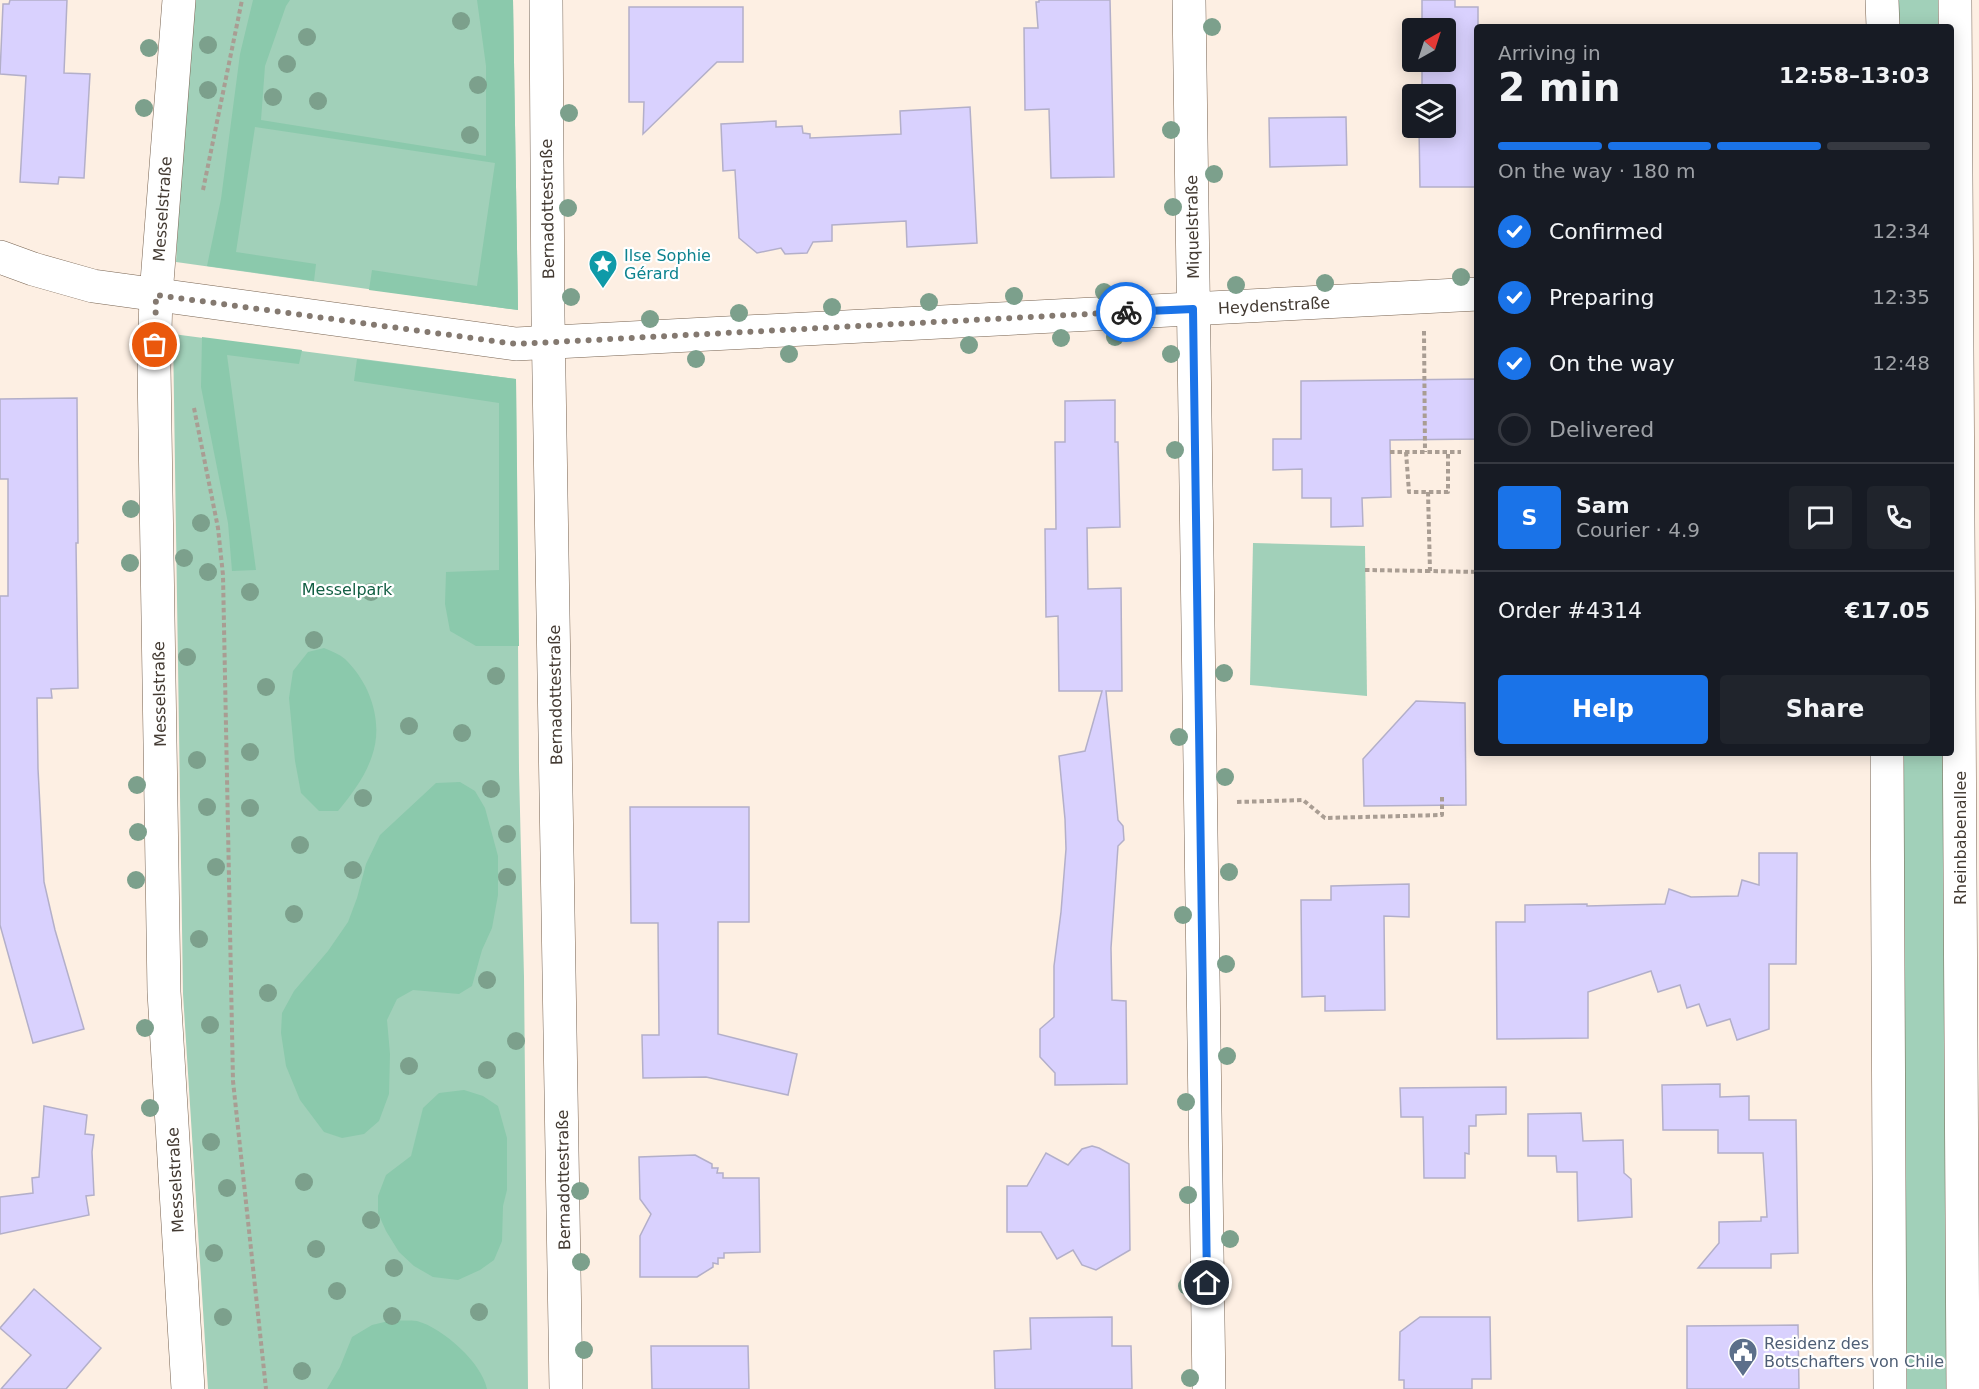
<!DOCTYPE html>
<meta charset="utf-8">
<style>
body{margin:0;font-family:"DejaVu Sans",sans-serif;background:#20242c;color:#f1f3f6;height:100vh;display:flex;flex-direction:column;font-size:22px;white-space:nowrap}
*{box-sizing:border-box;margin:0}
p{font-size:20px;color:#9ea1a6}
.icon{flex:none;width:33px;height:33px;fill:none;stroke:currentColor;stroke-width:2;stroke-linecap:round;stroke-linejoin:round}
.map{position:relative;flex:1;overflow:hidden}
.panel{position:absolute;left:1474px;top:24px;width:480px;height:732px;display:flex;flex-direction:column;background:#171b24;border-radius:6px;box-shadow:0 3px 15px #0003}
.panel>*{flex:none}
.needle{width:39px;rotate:39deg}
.buttons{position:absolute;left:1402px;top:18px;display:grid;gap:12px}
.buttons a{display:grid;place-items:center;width:54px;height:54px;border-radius:6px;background:#171b24;box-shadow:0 3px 15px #0003;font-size:30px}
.pin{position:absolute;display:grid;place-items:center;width:51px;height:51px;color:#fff;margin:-26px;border:3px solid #fff;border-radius:50%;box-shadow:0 2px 6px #0007}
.courier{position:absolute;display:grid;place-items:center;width:60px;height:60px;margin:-30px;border:4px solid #1a73e8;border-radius:50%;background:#fff;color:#222;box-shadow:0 2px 8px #0007}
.overview em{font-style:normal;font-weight:700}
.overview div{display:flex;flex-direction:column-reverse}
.overview{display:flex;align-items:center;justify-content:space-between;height:102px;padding:0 24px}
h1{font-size:39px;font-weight:700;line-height:45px}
.bar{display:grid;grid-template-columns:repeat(4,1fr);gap:9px 6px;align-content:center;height:72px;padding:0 24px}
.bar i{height:8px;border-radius:4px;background:#363941}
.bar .selected{background:#1a73e8}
.bar p{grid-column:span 4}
.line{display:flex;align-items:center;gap:15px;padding:0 24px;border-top:2px solid #363941}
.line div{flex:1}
.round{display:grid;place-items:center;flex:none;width:63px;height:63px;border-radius:6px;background:#20242c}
ol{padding:0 24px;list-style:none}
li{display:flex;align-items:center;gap:18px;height:66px}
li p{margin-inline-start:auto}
li .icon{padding:6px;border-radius:50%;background:#1a73e8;color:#fff;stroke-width:4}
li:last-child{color:#9ea1a6}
li i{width:33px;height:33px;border:3px solid #363941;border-radius:50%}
.cta{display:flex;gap:12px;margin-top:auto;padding:12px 24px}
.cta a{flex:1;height:69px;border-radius:6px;background:#1a73e8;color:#fff;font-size:24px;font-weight:700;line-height:69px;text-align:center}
.cta a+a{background:#20242c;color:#f1f3f6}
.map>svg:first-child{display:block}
.green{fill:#a1d0b9}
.forest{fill:#8bc9ac}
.building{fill:#d9d1fe;stroke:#b3afc9;stroke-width:1.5}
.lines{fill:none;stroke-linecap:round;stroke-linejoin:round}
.minor-casing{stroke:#786452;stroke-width:34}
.path{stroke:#a99d93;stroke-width:4;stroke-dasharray:4.5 3;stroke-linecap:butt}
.minor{stroke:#fff;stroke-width:33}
.tree{fill:#7ca08c}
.done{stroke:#847970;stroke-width:6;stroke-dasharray:0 10.8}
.route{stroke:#1a73e8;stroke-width:8}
.labels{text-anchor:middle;stroke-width:4.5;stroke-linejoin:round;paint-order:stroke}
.street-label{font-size:16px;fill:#433a32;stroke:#fff}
.culture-label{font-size:16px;fill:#0d838f;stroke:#fff;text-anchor:start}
.park-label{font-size:16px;fill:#135f44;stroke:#fff}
.service-label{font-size:16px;fill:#4e5e75;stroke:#fff;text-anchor:start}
</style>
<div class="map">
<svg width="1979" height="1389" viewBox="0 0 1979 1389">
<rect width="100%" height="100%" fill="#fdefe3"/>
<g class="green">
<path d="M192,0h321l5,310 -342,-48 8,-160z"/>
<path d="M1897,0h43l1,27h-44z"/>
<path d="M173,334l343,45 3,391 5,207 4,412h-320l-25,-395z"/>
<path d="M1253,543l112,3 2,150 -117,-11z"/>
<path d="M1902,753h43l4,636h-43z"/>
</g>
<g class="forest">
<path d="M253,0h37l-4,6 -21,60 -4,54 225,36v-90l-9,-66h36l5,310 -149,-20 3,-20 105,16 18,-123 -240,-36 -19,125 80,12 -2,17 -107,-15 14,-67 19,-145z"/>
<path d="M202,337l100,13 -3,14 -72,-9 29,215 -24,1 -4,-48 -27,-136z"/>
<path d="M357,359l159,20 3,267h-43l-26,-15 -5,-27 1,-32 53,-2v-167l-145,-22z"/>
<path d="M324,648c7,3 15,6 21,11 25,24 39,63 27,97 -7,21 -20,38 -34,55h-19l-18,-18 -6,-32 -6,-63 4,-27 15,-19z"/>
<path d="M460,782l15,9 10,17 13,48v39l-6,33 -10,22 -10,36 -13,8 -46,-4 -16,9 -10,21 3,34 -1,40 -10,27 -15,13 -22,4 -18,-6 -24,-32 -14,-34 -5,-33 1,-20 12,-22 34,-40 20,-29 9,-24 9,-34 14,-29 56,-52z"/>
<path d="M464,1090l19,6 15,10 9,32v52l-4,16 -1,35 -8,19 -14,10 -22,10 -25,-3 -19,-11 -15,-14 -13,-21 -8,-18v-17l8,-21 25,-19 12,-48 16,-15z"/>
<path d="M393,1320c8,1 17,0 24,1 26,7 65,42 70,68h-160l13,-22 12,-30 20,-12z"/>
</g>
<g class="building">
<path d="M10,0h57l-3,73 26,1 -6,104 -25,-1 -1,7 -38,-2 6,-106 -26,-2 3,-70h6z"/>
<path d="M1039,0h71l4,177 -63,1 -2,-69 -24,1 -1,-82h14l-2,-26h3z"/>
<path d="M1422,0h33v7h23v180h-58l-1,-59h27v-34h-27l-1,-3 4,-1v-28h24v-34h-24z"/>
<path d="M629,7h114v55h-26l-74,72 1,-32h-15z"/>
<path d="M970,107l7,136 -70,4 -1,-26 -74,4v16l-19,1 -6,11 -22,1 -4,-6 -24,5 -18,-15 -4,-68 -12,1 -2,-47 55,-3v6l26,-1 1,7 7,1v4l91,-4 -1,-23z"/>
<path d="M1346,117l1,48 -77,2 -1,-49z"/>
<path d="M1478,379v60l-88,1 1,57 -29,1 1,28 -32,1v-29h-29v-29l-29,1v-31h28v-58z"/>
<path d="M77,398l1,145h-2l2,145 -27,1 1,9h-15l1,71 6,113 11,48 29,99 -51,14 -33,-118v-329h8v-117h-8v-80z"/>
<path d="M1115,400v42h3l2,85 -33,1 1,61 33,-1 1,103h-16l12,129 5,6 1,14 -6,6 -7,102 1,52 14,1 1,83 -72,1v-12l-15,-16v-28l14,-12v-51l7,-54 5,-63 -1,-30 -6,-63 26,-5 17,-60h-43l-1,-75 -12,1 -1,-88h11l-1,-87h10v-41z"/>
<path d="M1416,701l49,2 1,102 -102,1 -1,-47z"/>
<path d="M630,807h119v115h-31v112l79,20 -9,41 -82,-18 -63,1 -1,-43h17l-1,-112h-27z"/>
<path d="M1759,853h38l-1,111h-27v65l-32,11 -7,-21 -23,7 -8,-22 -12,4 -7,-23 -22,7 -7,-21 -63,21v46l-91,1 -1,-117h29v-17l62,-1v2l78,-2 4,-15 22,8 47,-1 4,-16 17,5z"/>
<path d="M1409,884v33l-25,-1 1,94 -60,1v-15l-23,1 -1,-97h30v-14z"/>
<path d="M1720,1084v13l29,-1v24h47l2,133 -27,1v14h-73l21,-25v-21l42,-1v-4h6l-4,-64h-45v-23h-55l-1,-45z"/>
<path d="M1506,1087v27l-30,1v11h-7v28l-4,-1v25h-41l-1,-61h-22l-1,-29z"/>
<path d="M44,1106l43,9 -2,19 9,1 -2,17 2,43 -8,1 3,19 -89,19v-37l33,-4 -1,-15 7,-1z"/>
<path d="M1581,1113l2,28 40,-1 1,33 7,6 1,38 -54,4 -1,-49h-20l-1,-16h-28v-42z"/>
<path d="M1092,1146l7,2 30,16 1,86 -34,20 -14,-5 -9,-15 -16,9 -16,-27h-34v-46h20l19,-33 22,12 14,-16z"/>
<path d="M695,1155l17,9v4h6l-1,5h6v5h36l1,74 -36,1v5h-6v6l-5,-1v4l-16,10h-57v-41l11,-22 -11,-15 -1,-42z"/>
<path d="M34,1289l67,59 -35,41h-65l30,-34 -31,-27z"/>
<path d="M1112,1317v29h19l1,43h-137l-1,-38 37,-2 -1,-31z"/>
<path d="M1420,1317h70l1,62h-19v10h-68v-9h-5l1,-48z"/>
<path d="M1798,1325l1,64h-112v-63z"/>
<path d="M651,1346h97l1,43h-97z"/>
</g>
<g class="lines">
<g class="minor-casing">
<g id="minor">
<path d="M179,0l-23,295 -2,72 10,625 24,397"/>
<path d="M546,0l2,316 18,1073"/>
<path d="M1189,0l20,1389"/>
<path d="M1882,0l1,27"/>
<path d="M1955,0l8,1389"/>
<path d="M0,257l33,12 60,17 423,58 962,-50"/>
<path d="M1887,753l3,636"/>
</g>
</g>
<g class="path">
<path d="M203,190l39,-190"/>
<path d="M1424,331l1,121"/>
<path d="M194,408l24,120 5,47 10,506 33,308"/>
<path d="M1390,452h71"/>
<path d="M1406,452l3,40h39v-40"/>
<path d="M1428,492l2,79 48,1"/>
<path d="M1365,570l65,1"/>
<path d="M1237,802l66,-2 22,18 117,-3v-19"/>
</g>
<use href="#minor" class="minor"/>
</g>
<g class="tree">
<circle cx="461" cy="21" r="9"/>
<circle cx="1212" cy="27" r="9"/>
<circle cx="307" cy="37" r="9"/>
<circle cx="208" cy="45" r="9"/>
<circle cx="149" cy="48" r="9"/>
<circle cx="287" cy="64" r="9"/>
<circle cx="478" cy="85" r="9"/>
<circle cx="208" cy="90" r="9"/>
<circle cx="273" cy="97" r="9"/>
<circle cx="318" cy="101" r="9"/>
<circle cx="144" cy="108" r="9"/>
<circle cx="569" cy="113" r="9"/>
<circle cx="1171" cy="130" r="9"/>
<circle cx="470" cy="135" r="9"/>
<circle cx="1214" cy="174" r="9"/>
<circle cx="1173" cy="207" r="9"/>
<circle cx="568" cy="208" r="9"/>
<circle cx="1461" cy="277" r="9"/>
<circle cx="1325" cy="283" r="9"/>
<circle cx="1236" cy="285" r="9"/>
<circle cx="1104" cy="292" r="9"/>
<circle cx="1014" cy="296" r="9"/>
<circle cx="571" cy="297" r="9"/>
<circle cx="929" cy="302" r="9"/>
<circle cx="832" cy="307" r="9"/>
<circle cx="739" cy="313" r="9"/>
<circle cx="650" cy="319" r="9"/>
<circle cx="1115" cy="337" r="9"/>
<circle cx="1061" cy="338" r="9"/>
<circle cx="969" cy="345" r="9"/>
<circle cx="789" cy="354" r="9"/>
<circle cx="1171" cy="354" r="9"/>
<circle cx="696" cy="359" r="9"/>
<circle cx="1175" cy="450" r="9"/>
<circle cx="131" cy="509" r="9"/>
<circle cx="201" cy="523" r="9"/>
<circle cx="184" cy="558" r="9"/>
<circle cx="130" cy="563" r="9"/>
<circle cx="208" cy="572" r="9"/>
<circle cx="250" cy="592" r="9"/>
<circle cx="371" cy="592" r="9"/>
<circle cx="314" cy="640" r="9"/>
<circle cx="187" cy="657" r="9"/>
<circle cx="1224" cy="673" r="9"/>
<circle cx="496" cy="676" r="9"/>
<circle cx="266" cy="687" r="9"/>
<circle cx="409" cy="726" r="9"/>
<circle cx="462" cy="733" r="9"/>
<circle cx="1179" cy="737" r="9"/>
<circle cx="250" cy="752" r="9"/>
<circle cx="197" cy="760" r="9"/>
<circle cx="1225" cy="777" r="9"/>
<circle cx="137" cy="785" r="9"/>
<circle cx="491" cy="789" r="9"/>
<circle cx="363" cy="798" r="9"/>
<circle cx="207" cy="807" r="9"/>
<circle cx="250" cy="808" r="9"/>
<circle cx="138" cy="832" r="9"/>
<circle cx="507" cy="834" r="9"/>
<circle cx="300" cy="845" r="9"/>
<circle cx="216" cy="867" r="9"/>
<circle cx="353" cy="870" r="9"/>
<circle cx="1229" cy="872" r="9"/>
<circle cx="507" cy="877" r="9"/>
<circle cx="136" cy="880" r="9"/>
<circle cx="294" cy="914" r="9"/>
<circle cx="1183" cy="915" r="9"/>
<circle cx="199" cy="939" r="9"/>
<circle cx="1226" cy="964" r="9"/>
<circle cx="487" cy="980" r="9"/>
<circle cx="268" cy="993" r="9"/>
<circle cx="210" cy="1025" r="9"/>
<circle cx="145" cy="1028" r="9"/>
<circle cx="516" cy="1041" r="9"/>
<circle cx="1227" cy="1056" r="9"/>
<circle cx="409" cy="1066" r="9"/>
<circle cx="487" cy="1070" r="9"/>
<circle cx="1186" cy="1102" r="9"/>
<circle cx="150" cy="1108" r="9"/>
<circle cx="211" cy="1142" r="9"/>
<circle cx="304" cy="1182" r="9"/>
<circle cx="227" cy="1188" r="9"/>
<circle cx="580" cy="1191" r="9"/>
<circle cx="1188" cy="1195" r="9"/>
<circle cx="371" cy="1220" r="9"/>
<circle cx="1230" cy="1239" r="9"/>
<circle cx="316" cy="1249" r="9"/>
<circle cx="214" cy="1253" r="9"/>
<circle cx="581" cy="1262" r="9"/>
<circle cx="394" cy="1268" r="9"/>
<circle cx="1187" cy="1286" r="9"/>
<circle cx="337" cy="1291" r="9"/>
<circle cx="479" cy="1312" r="9"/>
<circle cx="392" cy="1316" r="9"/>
<circle cx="223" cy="1317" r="9"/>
<circle cx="584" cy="1350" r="9"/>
<circle cx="302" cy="1371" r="9"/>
<circle cx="1190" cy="1378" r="9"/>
</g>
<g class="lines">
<path class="done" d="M155,345l1,-50 360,49 610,-32"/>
<path class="route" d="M1126,312l67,-3 14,974"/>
</g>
<defs>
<g id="sight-pin" transform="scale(1.5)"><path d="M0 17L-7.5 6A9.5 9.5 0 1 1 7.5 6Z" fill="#0f9aa8" stroke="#fff"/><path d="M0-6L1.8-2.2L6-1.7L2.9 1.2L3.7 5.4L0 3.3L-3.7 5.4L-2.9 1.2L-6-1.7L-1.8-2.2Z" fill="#fff"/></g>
<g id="civic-pin" transform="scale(1.5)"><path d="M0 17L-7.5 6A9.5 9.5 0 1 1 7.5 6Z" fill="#5c6f8a" stroke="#fff"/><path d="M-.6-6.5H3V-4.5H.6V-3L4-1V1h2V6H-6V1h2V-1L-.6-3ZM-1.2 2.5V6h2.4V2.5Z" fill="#fff"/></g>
</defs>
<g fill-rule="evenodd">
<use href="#sight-pin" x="603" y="264"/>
<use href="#civic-pin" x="1743" y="1352"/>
</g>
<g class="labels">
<g class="street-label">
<text transform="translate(162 209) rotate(-86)" y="6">Messelstraße</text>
<text transform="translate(547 209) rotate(-91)" y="6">Bernadottestraße</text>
<text transform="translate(1192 227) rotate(-91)" y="6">Miquelstraße</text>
<text transform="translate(1274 305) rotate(-3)" y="6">Heydenstraße</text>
<text transform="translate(159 694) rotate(-91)" y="6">Messelstraße</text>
<text transform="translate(555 695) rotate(-91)" y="6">Bernadottestraße</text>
<text transform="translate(1960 838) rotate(-90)" y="6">Rheinbabenallee</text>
<text transform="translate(175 1180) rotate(-93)" y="6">Messelstraße</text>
<text transform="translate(563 1180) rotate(-91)" y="6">Bernadottestraße</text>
</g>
<g class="culture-label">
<text x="624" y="261">Ilse Sophie<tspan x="624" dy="18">Gérard</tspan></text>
</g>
<g class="park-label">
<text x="347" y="595">Messelpark</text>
</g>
<g class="service-label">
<text x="1764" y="1349">Residenz des<tspan x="1764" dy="18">Botschafters von Chile</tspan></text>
</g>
</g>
</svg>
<div class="buttons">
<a><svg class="needle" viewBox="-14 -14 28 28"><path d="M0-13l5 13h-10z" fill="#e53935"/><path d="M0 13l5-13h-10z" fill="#9ea1a6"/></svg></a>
<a><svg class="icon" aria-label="layers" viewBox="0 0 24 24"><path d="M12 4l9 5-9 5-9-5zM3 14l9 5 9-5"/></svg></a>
</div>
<div class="pin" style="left:155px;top:345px;background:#ea580c"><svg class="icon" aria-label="bag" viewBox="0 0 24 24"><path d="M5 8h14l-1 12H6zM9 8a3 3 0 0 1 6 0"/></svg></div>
<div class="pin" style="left:1207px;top:1283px;background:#1f2937"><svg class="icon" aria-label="home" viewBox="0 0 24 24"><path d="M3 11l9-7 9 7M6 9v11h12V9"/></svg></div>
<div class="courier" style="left:1126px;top:312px"><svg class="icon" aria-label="bike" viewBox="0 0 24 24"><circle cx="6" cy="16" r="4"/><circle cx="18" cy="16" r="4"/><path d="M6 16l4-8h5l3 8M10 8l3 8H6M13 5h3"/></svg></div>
<section class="panel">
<div class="overview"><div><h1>2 min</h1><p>Arriving in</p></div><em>12:58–13:03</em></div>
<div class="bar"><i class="selected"></i><i class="selected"></i><i class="selected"></i><i></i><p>On the way · 180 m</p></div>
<ol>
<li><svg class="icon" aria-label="check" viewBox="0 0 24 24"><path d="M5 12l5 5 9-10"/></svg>Confirmed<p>12:34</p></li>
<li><svg class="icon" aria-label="check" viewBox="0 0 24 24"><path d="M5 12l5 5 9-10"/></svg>Preparing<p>12:35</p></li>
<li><svg class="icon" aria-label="check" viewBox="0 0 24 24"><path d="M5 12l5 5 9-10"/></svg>On the way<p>12:48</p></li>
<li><i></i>Delivered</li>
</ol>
<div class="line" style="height:108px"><b class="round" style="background:#1a73e8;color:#fff">S</b><div><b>Sam</b><p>Courier · 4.9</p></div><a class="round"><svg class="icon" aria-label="chat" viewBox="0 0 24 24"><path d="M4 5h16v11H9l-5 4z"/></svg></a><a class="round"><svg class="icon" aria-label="phone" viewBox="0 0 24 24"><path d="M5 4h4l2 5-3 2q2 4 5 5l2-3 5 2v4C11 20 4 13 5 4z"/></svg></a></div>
<div class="line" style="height:78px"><div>Order #4314</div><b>€17.05</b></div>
<div class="cta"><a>Help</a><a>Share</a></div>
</section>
</div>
